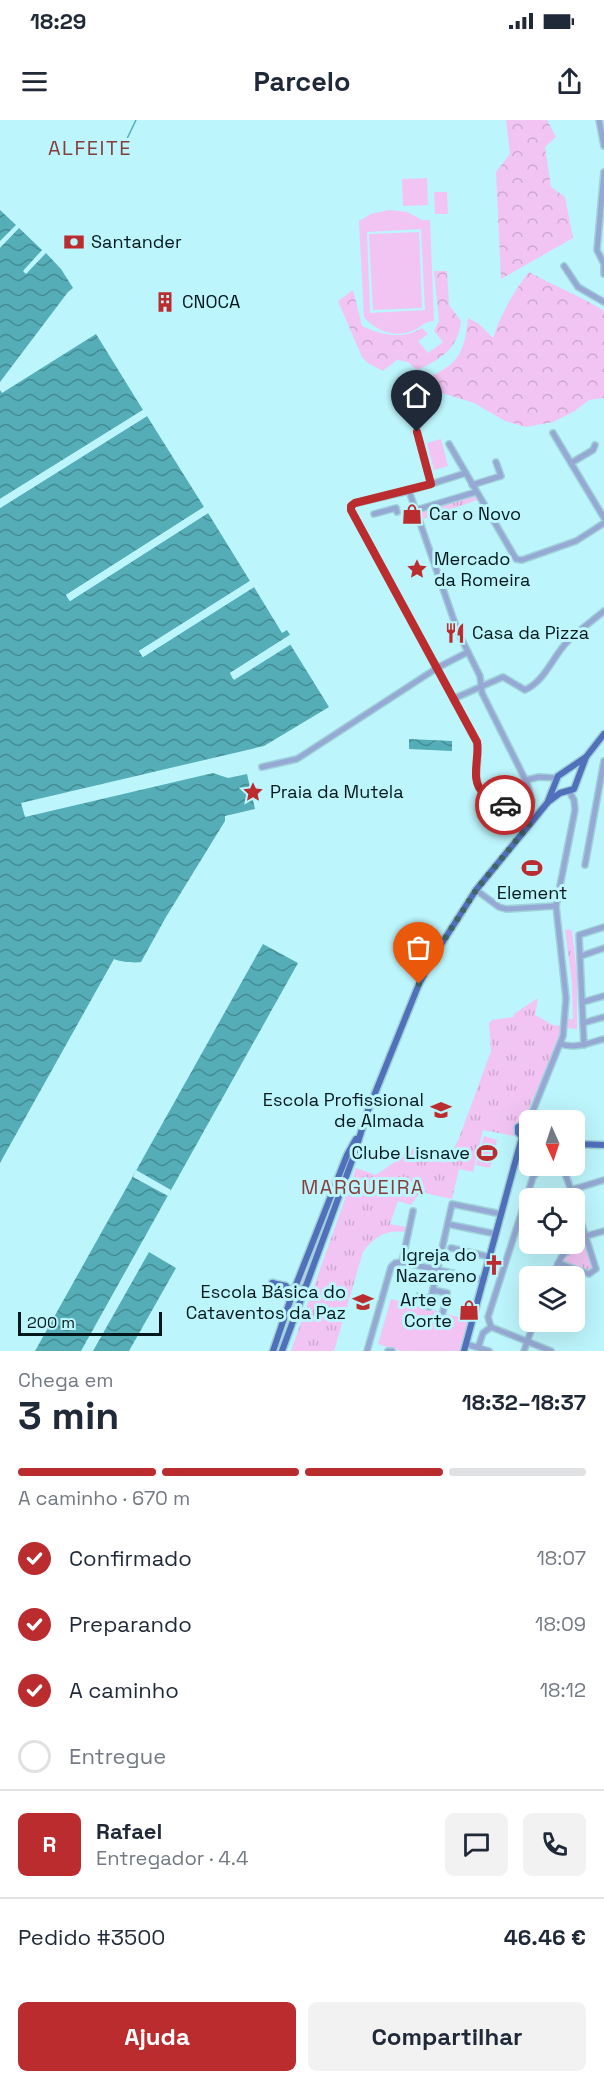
<!DOCTYPE html>
<html lang="pt">
<meta charset="utf-8">
<style>
body{margin:0;font-family:"Space Grotesk",sans-serif;background:#f2f2f3;color:#1f2937;height:100vh;display:flex;flex-direction:column;font-size:22px;white-space:nowrap}
*{box-sizing:border-box;margin:0}
p{font-size:20px;color:#747a83}
.icon{flex:none;width:33px;height:33px;fill:none;stroke:currentColor;stroke-width:2;stroke-linecap:round;stroke-linejoin:round}
.map{position:relative;height:1231px;overflow:hidden}
.sheet{display:flex;flex-direction:column;background:#fff;flex:1}
.sheet>*{flex:none}
.needle{width:39px;rotate:177deg}
.controls{position:absolute;left:519px;top:990px;display:grid;gap:12px}
.controls a{display:grid;place-items:center;width:66px;height:66px;border-radius:9px;background:#fff;box-shadow:0 6px 24px #0002;font-size:30px}
.scale{position:absolute;left:18px;bottom:15px;width:144px;box-sizing:border-box;padding-left:6px;border:3px solid #00181b;border-top:0;font-size:16px;line-height:21px;white-space:nowrap;color:#00181b;-webkit-text-stroke:4px #bdf5fc;paint-order:stroke}
.pin{position:absolute;display:grid;place-items:center;width:51px;height:51px;color:#fff;margin:-62px -26px;border-radius:50% 50% 50% 0;rotate:-45deg;box-shadow:0 0 6px #0007}
.pin .icon{rotate:45deg}
.courier{position:absolute;display:grid;place-items:center;width:60px;height:60px;margin:-30px;border:4px solid #bb2c2e;border-radius:50%;background:#fff;color:#222;box-shadow:0 2px 8px #0007}
.overview em{font-style:normal;font-weight:600}
.overview div{display:flex;flex-direction:column-reverse}
.overview{display:flex;align-items:center;justify-content:space-between;height:102px;padding:0 18px}
h1{font-size:39px;font-weight:600;line-height:45px}
.bar{display:grid;grid-template-columns:repeat(4,1fr);gap:9px 6px;align-content:center;height:72px;padding:0 18px}
.bar i{height:8px;border-radius:4px;background:#e0e1e3}
.bar .selected{background:#bb2c2e}
.bar p{grid-column:span 4}
.line{display:flex;align-items:center;gap:15px;padding:0 18px;border-top:2px solid #e0e1e3}
.line div{flex:1}
.round{display:grid;place-items:center;flex:none;width:63px;height:63px;border-radius:9px;background:#f2f2f3}
ol{padding:0 18px;list-style:none}
li{display:flex;align-items:center;gap:18px;height:66px}
li p{margin-inline-start:auto}
li .icon{padding:6px;border-radius:50%;background:#bb2c2e;color:#fff;stroke-width:4}
li:last-child{color:#747a83}
li i{width:33px;height:33px;border:3px solid #e0e1e3;border-radius:50%}
.button{display:flex;gap:12px;margin-top:auto;padding:12px 18px}
.button a{flex:1;height:69px;border-radius:9px;background:#bb2c2e;color:#fff;font-size:24px;font-weight:600;line-height:69px;text-align:center}
.button a+a{background:#f2f2f3;color:#1f2937}
.status{display:flex;justify-content:space-between;align-items:center;height:42px;padding:0 30px;background:#fff;direction:ltr}
.status svg{height:16px;fill:currentColor}
header{display:flex;justify-content:space-between;align-items:center;height:78px;padding:0 18px;background:#fff;font-size:27px;font-weight:600}
.map>svg:first-child{display:block}
.grass{fill:url(#grass-tufts)}
.forest{fill:url(#forest-crowns)}
.pitch{fill:#f2c4f3;fill-rule:evenodd}
.water{fill:url(#water-waves)}
.pier{fill:#bdf5fc}
.lines{fill:none;stroke-linecap:round;stroke-linejoin:round}
.stream{stroke:#55adb7;stroke-width:1.5}
.minor-casing{stroke:#9fd2d8;stroke-width:8}
.major-casing{stroke:#9fd2d8;stroke-width:9}
.minor{stroke:#96a9d4;stroke-width:5}
.major{stroke:#5170bc;stroke-width:6}
.done{stroke:#42656a;stroke-width:6;stroke-dasharray:0 10.8}
.route{stroke:#bb2c2e;stroke-width:8}
.labels{text-anchor:middle;stroke-width:6;stroke-linejoin:round;paint-order:stroke}
.poi-label{font-size:18px;fill:#00181b;stroke:#bdf5fc;text-anchor:start}
.neighbourhood-label{font-size:20px;letter-spacing:1.5px;fill:#863d39;stroke:#bdf5fc}
</style>
<div class="status"><b>18:29</b><svg viewBox="0 0 49 12"><path d="M0 12V9h3v3zM5 12V6h3v6zM10 12V3h3v9zM15 12V0h3v12zM26 1h20v11H26zM47 4h2v5h-2z"/></svg></div>
<header><svg class="icon" aria-label="menu" viewBox="0 0 24 24"><path d="M4 6h16M4 12h16M4 18h16"/></svg>Parcelo<svg class="icon" aria-label="share" viewBox="0 0 24 24"><path d="M12 15V3M7 8l5-5 5 5M5 13v7h14v-7"/></svg></header>
<div class="map">
<svg width="604" height="1231" viewBox="0 0 604 1231">
<defs>
<pattern id="grass-tufts" width="24" height="20" patternUnits="userSpaceOnUse" patternTransform="scale(1.5)"><rect width="24" height="20" fill="#f2c4f3"/><path d="M3 7l-1-3M5 7V3M7 7l1-3M15 17l-1-3M17 17v-4M19 17l1-3" fill="none" stroke="#cea8d0"/></pattern>
<pattern id="forest-crowns" width="20" height="18" patternUnits="userSpaceOnUse" patternTransform="scale(1.5)"><rect width="20" height="18" fill="#f2c4f3"/><path d="M2 6a3 3 0 1 1 6 0M12 15a3 3 0 1 1 6 0" fill="none" stroke="#cea8d0"/></pattern>
<pattern id="water-waves" width="16" height="10" patternUnits="userSpaceOnUse" patternTransform="scale(1.5)"><rect width="16" height="10" fill="#55adb7"/><path d="M0 5q4-4 8 0t8 0" fill="none" stroke="#448c94"/></pattern>
</defs>
<rect width="100%" height="100%" fill="#bdf5fc"/>
<g class="grass">
<path d="M475,376l2,4 -54,19 -2,-7z"/>
<path d="M569,809l3,2 5,43v55l-11,-1 1,-9h6l-1,-37 -7,-52z"/>
<path d="M538,878l-3,17 18,10 9,1 -6,22 -26,58 -2,11 -12,8 -2,11 -31,-6 -10,42 -14,-3 -7,30 -32,-7 -9,13 -13,-4 -8,23 16,3 -1,5c-18,-3 -32,5 -42,20l-29,99h-43l65,-183 20,7 40,-28 26,8 8,-1 8,-13 33,-90 -2,-28 3,-3 22,-3v-3z"/>
<path d="M349,1036l2,1 -47,127 -7,6z"/>
<path d="M584,1119l9,30 -4,2 -29,-10 8,-11z"/>
</g>
<g class="forest">
<path d="M506,0h41l9,17 -11,10 6,40 14,10 8,41 -72,41 -5,-107 14,-18z"/>
<path d="M434,151h13l2,34 12,16c-3,28 -20,38 -44,49l-9,-8 -11,-2 -14,11 -15,-8 -6,-6 -24,-56 15,-11 9,36c20,9 40,14 60,2l6,6 -10,7 10,12 15,-11 -9,-11 5,-10z"/>
<path d="M529,152c25,14 52,24 75,39v87l-15,2 -14,11 -22,11 -27,5 -21,-6 -31,-18 -55,-17c9,-10 21,-13 31,-21 15,-13 16,-30 18,-47l11,6 14,14c8,-24 20,-46 36,-66z"/>
</g>
<g class="pitch">
<path d="M427,58l1,27 -25,1 -1,-27z"/>
<path d="M447,72l1,22h-13l-1,-22z"/>
<path d="M389,90l18,2 15,8h8l4,101c-10,0 -13,7 -22,10 -18,7 -36,0 -48,-14l-5,-96 12,-7zM421,109l4,81 -55,3 -3,-81z"/>
<path d="M419,112l3,76 -49,2 -4,-76z"/>
<path d="M441,319l7,27 -14,4 -7,-27z"/>
<path d="M484,1016l13,4 -7,28 -14,-3z"/>
<path d="M391,1179l78,21 -9,31h-59l-23,-7z"/>
</g>
<g class="water">
<path d="M0,90l16,15 -16,16z"/>
<path d="M19,108l23,22 -19,21 3,3 20,-21 15,16 12,19 -5,4 -68,90v-134z"/>
<path d="M96,214l47,76 -143,89v-109l2,3z"/>
<path d="M147,296l57,91 -138,88 4,6 138,-88 42,68 -111,70 4,6 111,-70 28,46 5,-3 3,5 -60,38 3,6 57,-35 39,63 -65,39 -243,57 4,14 188,-44 15,5 19,-4 8,35 -30,7v5l-59,96 -25,45c-6,1 -21,0 -27,-3l-114,204v-655z"/>
<path d="M409,619l43,2v10l-43,-2z"/>
<path d="M263,824l35,19 -217,388h-46z"/>
<path d="M149,1132l27,16 -47,83h-36z"/>
</g>
<g class="pier">
<path d="M143,290l2,2 -145,90v-3z"/>
<path d="M145,293l2,3 -147,92v-4z"/>
<path d="M204,387l2,3 -136,86 136,-85 2,2 -138,88 -4,-6z"/>
<path d="M250,461l2,2 -109,69 109,-68 2,3 -111,70 -4,-6z"/>
<path d="M290,515l2,3 -58,36 1,1 54,-33 4,1 -59,37 -4,-7z"/>
<path d="M136,1050l35,20 -3,6 -35,-19z"/>
</g>
<g class="lines">
<path class="stream" d="M124,25l12,-25"/>
<g class="minor-casing">
<g id="minor">
<path d="M599,0l5,26"/>
<path d="M604,52l-7,78 7,14"/>
<path d="M564,146l14,21 26,15"/>
<path d="M604,146v8"/>
<path d="M417,312l14,52"/>
<path d="M553,313l51,85"/>
<path d="M449,324l67,115 6,1 54,-19 28,-18"/>
<path d="M571,343l22,-13 2,-5"/>
<path d="M466,353l-57,18 -54,12 -4,3v4l126,232c4,17 -6,35 5,50l51,28"/>
<path d="M472,365l29,-9 -5,-14"/>
<path d="M409,371l49,141 22,44 2,17 45,90 5,18"/>
<path d="M416,390l60,-18"/>
<path d="M374,394l22,-6 1,4"/>
<path d="M453,579l50,-22 22,13c21,-10 27,-33 43,-49 11,-11 24,-20 36,-30"/>
<path d="M262,647l35,-8 140,-91 31,-16"/>
<path d="M526,660l13,-3 18,1"/>
<path d="M585,745l19,-104"/>
<path d="M476,770l23,17 7,2 50,-3"/>
<path d="M581,836l23,-8"/>
<path d="M583,882l21,-6"/>
<path d="M583,903l21,-6"/>
<path d="M560,924c17,5 28,-1 44,-5"/>
<path d="M584,925l-5,-110 25,-8"/>
<path d="M522,1004l8,-6 33,-82 3,-38 -10,-92 19,-96 -1,-10 -5,-9"/>
<path d="M571,1070l33,-10"/>
<path d="M452,1105l44,9"/>
<path d="M574,1123l12,-7 18,-5"/>
<path d="M451,1128l39,9"/>
<path d="M402,1142l11,-51"/>
<path d="M558,1143l31,11 7,-5 -22,-69"/>
<path d="M552,1156l10,-20 12,-12"/>
<path d="M433,1170l14,3 -4,19"/>
<path d="M419,1176l12,3"/>
<path d="M429,1187l23,-103 49,10"/>
<path d="M491,1207l-3,-10 45,-140c5,-8 21,-11 30,-9l11,30"/>
<path d="M491,1207l60,24"/>
<path d="M466,1224l23,7"/>
<path d="M479,1225l4,-12 8,-6"/>
<path d="M367,1231l24,-84 4,-4 7,-1 82,18"/>
<path d="M388,1231h4"/>
<path d="M524,1231l10,-29"/>
</g>
</g>
<g class="major-casing">
<g id="major">
<path d="M548,681l10,-25 28,-19 18,-23"/>
<path d="M522,1017l-4,-4v-6l6,-3 6,3"/>
<path d="M574,1024l30,1"/>
<path d="M272,1163l14,3 7,10"/>
<path d="M273,1163c9,10 20,17 31,5"/>
<path d="M273,1231l19,-56 55,-140 9,-16"/>
<path d="M282,1231l71,-193 14,-45 52,-129 16,-30 41,-64 72,-88 12,-9 14,-4 12,-32"/>
<path d="M464,1231l58,-214"/>
</g>
</g>
<use href="#minor" class="minor"/>
<use href="#major" class="major"/>
</g>
<g class="lines">
<path class="done" d="M419,864l16,-30 41,-64 57,-70 -28,-15"/>
<path class="route" d="M417,312l14,52 -76,19 -4,3v4l126,232c3,15 -8,40 7,51 6,5 14,8 21,12"/>
</g>
<defs>
<g id="bank-bare" transform="scale(1.62)"><path d="M-6-4H6V4H-6ZM0-2.3a2.3 2.3 0 1 0 0 4.6a2.3 2.3 0 1 0 0-4.6Z" fill="#bb2c2e" stroke="#bdf5fc" stroke-width="2.5" paint-order="stroke"/></g>
<g id="building-bare" transform="scale(1.62)"><path d="M-4-6H4V6H1V3H-1V6H-4ZM-2.5-4.3h1.7v1.8h-1.7ZM.8-4.3h1.7v1.8H.8ZM-2.5-1h1.7V.8h-1.7ZM.8-1h1.7V.8H.8Z" fill="#bb2c2e" stroke="#bdf5fc" stroke-width="2.5" paint-order="stroke"/></g>
<g id="shop-bare" transform="scale(1.62)"><path d="M-5-2.5h2.3a2.7 3.5 0 0 1 5.4 0H5L5.5 6h-11ZM-1.5-2.5h3a1.5 2.3 0 0 0-3 0Z" fill="#bb2c2e" stroke="#bdf5fc" stroke-width="2.5" paint-order="stroke"/></g>
<g id="sight-bare" transform="scale(1.62)"><path d="M0-6L1.8-2.2L6-1.7L2.9 1.2L3.7 5.4L0 3.3L-3.7 5.4L-2.9 1.2L-6-1.7L-1.8-2.2Z" fill="#bb2c2e" stroke="#bdf5fc" stroke-width="2.5" paint-order="stroke"/></g>
<g id="restaurant-bare" transform="scale(1.62)"><path d="M-5-6h1v4h1v-4h1v4h1v-4h1v5L-1.5 .5V6h-2V.5L-5-1ZM5-6V6H3V1.5H1.5Q1.5-4 5-6Z" fill="#bb2c2e" stroke="#bdf5fc" stroke-width="2.5" paint-order="stroke"/></g>
<g id="stadium-bare" transform="scale(1.62)"><path d="M0-5a6.5 5 0 1 0 0 10a6.5 5 0 1 0 0-10ZM-3.5-1.8h7v3.6h-7Z" fill="#bb2c2e" stroke="#bdf5fc" stroke-width="2.5" paint-order="stroke"/></g>
<g id="school-bare" transform="scale(1.62)"><path d="M0-5L7-2L0 1L-7-2ZM-4 1L0 2.5L4 1V4Q0 6-4 4Z" fill="#bb2c2e" stroke="#bdf5fc" stroke-width="2.5" paint-order="stroke"/></g>
<g id="church-bare" transform="scale(1.62)"><path d="M-1.2-6h2.4v3.5h3.3v2.4h-3.3V6h-2.4V-.1h-3.3v-2.4h3.3Z" fill="#bb2c2e" stroke="#bdf5fc" stroke-width="2.5" paint-order="stroke"/></g>
</defs>
<g fill-rule="evenodd">
<use href="#bank-bare" x="74" y="122"/>
<use href="#building-bare" x="165" y="182"/>
<use href="#shop-bare" x="412" y="394"/>
<use href="#sight-bare" x="417" y="449"/>
<use href="#restaurant-bare" x="455" y="513"/>
<use href="#sight-bare" x="253" y="672"/>
<use href="#stadium-bare" x="532" y="748"/>
<use href="#school-bare" x="441" y="990"/>
<use href="#stadium-bare" x="487" y="1033"/>
<use href="#church-bare" x="494" y="1145"/>
<use href="#school-bare" x="363" y="1182"/>
<use href="#shop-bare" x="469" y="1190"/>
</g>
<g class="labels">
<g class="poi-label">
<text x="91" y="128">Santander</text>
<text x="182" y="188">CNOCA</text>
<text x="429" y="400">Car o Novo</text>
<text x="434" y="445">Mercado<tspan x="434" dy="21">da Romeira</tspan></text>
<text x="472" y="519">Casa da Pizza</text>
<text x="270" y="678">Praia da Mutela</text>
<text x="532" y="779" text-anchor="middle">Element</text>
<text x="424" y="986" text-anchor="end">Escola Profissional<tspan x="424" dy="21">de Almada</tspan></text>
<text x="470" y="1039" text-anchor="end">Clube Lisnave</text>
<text x="477" y="1141" text-anchor="end">Igreja do<tspan x="477" dy="21">Nazareno</tspan></text>
<text x="346" y="1178" text-anchor="end">Escola Básica do<tspan x="346" dy="21">Cataventos da Paz</tspan></text>
<text x="452" y="1186" text-anchor="end">Arte e<tspan x="452" dy="21">Corte</tspan></text>
</g>
<g class="neighbourhood-label">
<text x="90" y="35">ALFEITE</text>
<text x="363" y="1074">MARGUEIRA</text>
</g>
</g>
</svg>
<div class="controls">
<a><svg class="needle" viewBox="-14 -14 28 28"><path d="M0-13l5 13h-10z" fill="#e53935"/><path d="M0 13l5-13h-10z" fill="#747a83"/></svg></a>
<a><svg class="icon" aria-label="locate" viewBox="0 0 24 24"><circle cx="12" cy="12" r="6"/><path d="M12 2v4M12 18v4M2 12h4M18 12h4"/></svg></a>
<a><svg class="icon" aria-label="layers" viewBox="0 0 24 24"><path d="M12 4l9 5-9 5-9-5zM3 14l9 5 9-5"/></svg></a>
</div>
<div class="scale">200 m</div>
<div class="pin" style="left:419px;top:864px;background:#ea580c"><svg class="icon" aria-label="bag" viewBox="0 0 24 24"><path d="M5 8h14l-1 12H6zM9 8a3 3 0 0 1 6 0"/></svg></div>
<div class="pin" style="left:417px;top:312px;background:#1f2937"><svg class="icon" aria-label="home" viewBox="0 0 24 24"><path d="M3 11l9-7 9 7M6 9v11h12V9"/></svg></div>
<div class="courier" style="left:505px;top:685px"><svg class="icon" aria-label="car" viewBox="0 0 24 24"><path d="M5 17H2v-5l4-1 3-4h7l3 4 3 1v5h-3M9 17h6M6 11h13"/><circle cx="7" cy="17" r="2"/><circle cx="17" cy="17" r="2"/></svg></div>
</div>
<section class="sheet">
<div class="overview"><div><h1>3 min</h1><p>Chega em</p></div><em>18:32–18:37</em></div>
<div class="bar"><i class="selected"></i><i class="selected"></i><i class="selected"></i><i></i><p>A caminho · 670 m</p></div>
<ol>
<li><svg class="icon" aria-label="check" viewBox="0 0 24 24"><path d="M5 12l5 5 9-10"/></svg>Confirmado<p>18:07</p></li>
<li><svg class="icon" aria-label="check" viewBox="0 0 24 24"><path d="M5 12l5 5 9-10"/></svg>Preparando<p>18:09</p></li>
<li><svg class="icon" aria-label="check" viewBox="0 0 24 24"><path d="M5 12l5 5 9-10"/></svg>A caminho<p>18:12</p></li>
<li><i></i>Entregue</li>
</ol>
<div class="line" style="height:108px"><b class="round" style="background:#bb2c2e;color:#fff">R</b><div><b>Rafael</b><p>Entregador · 4.4</p></div><a class="round"><svg class="icon" aria-label="chat" viewBox="0 0 24 24"><path d="M4 5h16v11H9l-5 4z"/></svg></a><a class="round"><svg class="icon" aria-label="phone" viewBox="0 0 24 24"><path d="M5 4h4l2 5-3 2q2 4 5 5l2-3 5 2v4C11 20 4 13 5 4z"/></svg></a></div>
<div class="line" style="height:78px"><div>Pedido #3500</div><b>46.46 €</b></div>
<div class="button"><a>Ajuda</a><a>Compartilhar</a></div>
</section>
